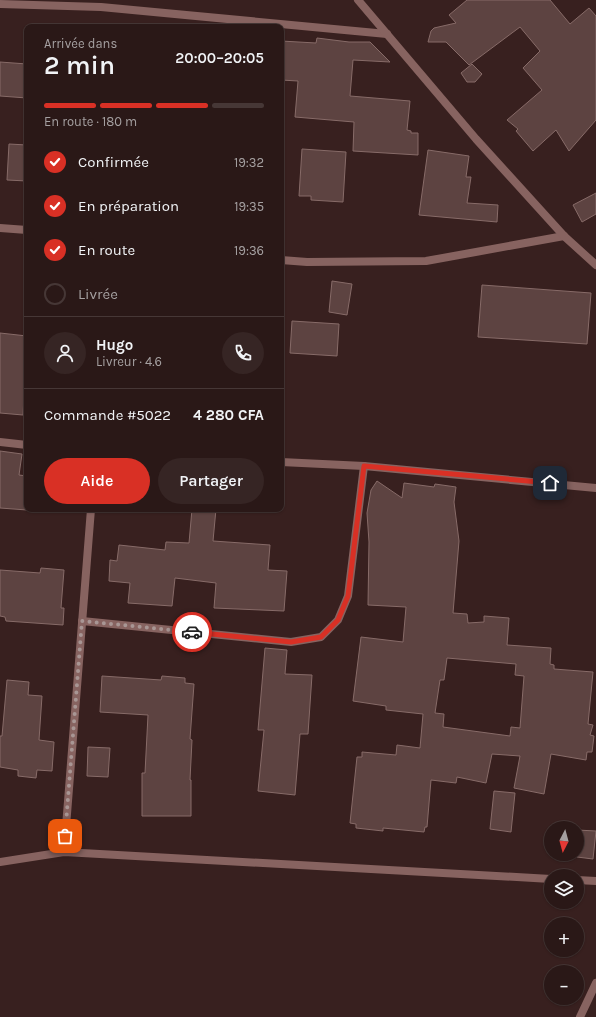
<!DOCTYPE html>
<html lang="fr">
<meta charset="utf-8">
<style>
body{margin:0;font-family:Karla,sans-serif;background:#362524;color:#f1f3f6;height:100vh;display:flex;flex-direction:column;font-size:15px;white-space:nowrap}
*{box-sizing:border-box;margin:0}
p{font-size:13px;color:#a5a0a1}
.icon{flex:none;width:22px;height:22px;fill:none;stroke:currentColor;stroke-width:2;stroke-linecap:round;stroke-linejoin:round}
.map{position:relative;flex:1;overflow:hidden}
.panel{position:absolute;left:24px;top:24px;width:260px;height:488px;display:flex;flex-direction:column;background:#2a1817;border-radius:8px;box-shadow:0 1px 3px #0004,0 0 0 1px #463736}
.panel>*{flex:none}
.needle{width:26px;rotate:186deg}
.buttons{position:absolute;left:544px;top:821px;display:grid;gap:8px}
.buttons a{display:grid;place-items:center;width:40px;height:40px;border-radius:50%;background:#2a1817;box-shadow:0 1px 3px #0004,0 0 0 1px #463736;font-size:20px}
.pin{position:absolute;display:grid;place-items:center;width:34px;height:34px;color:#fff;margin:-17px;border-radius:8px;box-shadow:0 2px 6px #0006}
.courier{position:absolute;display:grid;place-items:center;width:40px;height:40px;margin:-20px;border:3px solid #d93025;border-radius:50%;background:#fff;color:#222;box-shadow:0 1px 5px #0007}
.summary em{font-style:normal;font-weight:600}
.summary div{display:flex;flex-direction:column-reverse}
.summary{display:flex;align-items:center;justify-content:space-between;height:68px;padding:0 20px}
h1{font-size:26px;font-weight:600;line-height:30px}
.bar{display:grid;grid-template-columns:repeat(4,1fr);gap:6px 4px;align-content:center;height:48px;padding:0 20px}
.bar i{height:5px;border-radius:3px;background:#463736}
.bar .current{background:#d93025}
.bar p{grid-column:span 4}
.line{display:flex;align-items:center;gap:10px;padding:0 20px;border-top:1px solid #463736}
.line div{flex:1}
.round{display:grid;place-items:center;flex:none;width:42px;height:42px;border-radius:21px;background:#362524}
ol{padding:0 20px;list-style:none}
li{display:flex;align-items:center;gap:12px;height:44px}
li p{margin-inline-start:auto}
li .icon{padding:4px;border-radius:50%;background:#d93025;color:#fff;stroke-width:4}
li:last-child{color:#a5a0a1}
li i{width:22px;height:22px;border:2px solid #463736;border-radius:50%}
.cta{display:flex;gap:8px;margin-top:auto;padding:8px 20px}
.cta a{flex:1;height:46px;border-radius:24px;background:#d93025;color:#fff;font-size:16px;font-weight:600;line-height:46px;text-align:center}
.cta a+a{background:#362524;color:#f1f3f6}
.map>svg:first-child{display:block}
.building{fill:#5d4341;stroke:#876b68;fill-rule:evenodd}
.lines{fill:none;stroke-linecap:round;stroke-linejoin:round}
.minor{stroke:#876360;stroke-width:8}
.tertiary{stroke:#876360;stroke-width:8}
.done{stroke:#a89694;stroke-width:4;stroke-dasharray:0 7.2}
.route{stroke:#d93025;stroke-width:5}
</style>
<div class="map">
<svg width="596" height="1017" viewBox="0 0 596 1017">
<rect width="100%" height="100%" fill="#38201f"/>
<g class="building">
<path d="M467,0h83l20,24 19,-16 7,8v104l-27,31 -13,-21 -23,21 -17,-20 2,-2 -11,-9 35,-30 -19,-22 17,-17 -20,-24 -51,38 -23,-23h-18l3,-11 3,-3 22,-5 -7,-8z"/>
<path d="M317,38l32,4h21l20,20 -37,-2 -3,36 60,5 -3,29 4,1v2h7v22l-65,-4 1,-29 -59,-5 3,-36 -17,-1v-39l35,2z"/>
<path d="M0,62l27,2v34l-27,-2z"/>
<path d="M472,64l10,10 -7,8h-8l-6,-9z"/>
<path d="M9,144l18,1v36l-20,-1z"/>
<path d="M302,149l44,3 -3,50 -32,-2v-4h-12z"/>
<path d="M428,150l41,6 -3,21h5l-4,26 31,2 -1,17 -78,-7z"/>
<path d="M596,193v21l-14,8 -9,-17z"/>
<path d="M332,281l20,3 -5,31 -18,-3z"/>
<path d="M482,285l109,8 -4,51 -109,-7z"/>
<path d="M292,321l47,3 -2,32 -47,-3z"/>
<path d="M0,333l27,3 -4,79 -23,-2z"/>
<path d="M0,451l22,3 -3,21 8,1v34l-27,-2z"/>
<path d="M377,481l25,17 2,-15 30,4 1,-3 21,3 -2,15 5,39 -6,72 14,1 1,9 16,-1v-6l25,2 -2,27 44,3 -1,16 4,1v4l39,3 -5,52 5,1 -3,10 4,1 -2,16h-5l-1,8 -35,-6 -7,40 -30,-6 6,-32 -28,-2 -6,29 -29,-6 -1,6 -25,-3 -4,47h-2l-1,5 -41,-4v3l-27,-3v-4l-6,-1 7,-66h5v-5l34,3 1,-10 23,3 3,-34 -37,-4v-4l-33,-5 8,-64 42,5 3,-35 -38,-2 1,-63 -2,-29 4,-23zM447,658l69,6 -1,11 9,1 -4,52 -9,-1 -1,9 -67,-9 1,-13 -9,-1 5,-33h4z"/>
<path d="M192,509h24l-3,32 57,4 -2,25 19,1 -3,40 -70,-3 2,-25 -41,-5 -3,28 -44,-3 2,-20 -21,-2 1,-21 7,1 2,-16 46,5 1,-8 23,1z"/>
<path d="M41,568l23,2 -3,38h3l-1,17 -57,-4 -1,-4 -5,-1v-46l40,3z"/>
<path d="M265,648l22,2 -2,24 27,1 -4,59h-8l-5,61 -37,-4 6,-61h-6z"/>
<path d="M102,676l59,4 1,-4 23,2v5l9,1 -4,55 2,1 -2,40h1v36h-49v-43h3l3,-58 -48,-3z"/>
<path d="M7,680l22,2 -1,13 14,1 -3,44 15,2 -2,29 -15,-1 -1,8 -18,-2v-6l-18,-3v-31h2z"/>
<path d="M88,747l22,1 -2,29 -21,-1z"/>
<path d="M494,791l21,2 -4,39 -21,-3z"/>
<path d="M577,830l19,1 -3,28 -16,-2z"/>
</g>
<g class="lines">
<g class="minor">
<path d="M0,4l101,3 286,27"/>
<path d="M0,228l27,2"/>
<path d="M281,260l26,2 119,-1 138,-25"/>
<path d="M0,442l27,3"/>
<path d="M281,462l83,4 232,22"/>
<path d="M82,621l209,21 30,-5 17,-17 10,-24 16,-130"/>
<path d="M64,852l27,-343"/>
<path d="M0,862l64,-10 487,27"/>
<path d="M577,880l19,1"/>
<path d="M580,1017l16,-34"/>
</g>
<path class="tertiary" d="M358,0l118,139 88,97 32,29"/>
</g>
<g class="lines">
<path class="done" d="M65,836l17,-215 110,11"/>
<path class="route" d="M192,632l99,10 30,-5 17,-17 10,-24 16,-130 186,17"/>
</g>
</svg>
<div class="buttons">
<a><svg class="needle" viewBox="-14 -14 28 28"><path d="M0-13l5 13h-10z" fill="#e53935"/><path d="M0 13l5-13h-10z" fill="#a5a0a1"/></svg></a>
<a><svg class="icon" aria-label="layers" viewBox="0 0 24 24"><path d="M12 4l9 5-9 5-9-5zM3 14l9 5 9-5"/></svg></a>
<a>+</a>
<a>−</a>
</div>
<div class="pin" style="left:65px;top:836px;background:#ea580c"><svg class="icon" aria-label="bag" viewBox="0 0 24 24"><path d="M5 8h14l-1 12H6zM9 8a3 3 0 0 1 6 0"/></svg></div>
<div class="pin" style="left:550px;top:483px;background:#1f2937"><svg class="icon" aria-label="home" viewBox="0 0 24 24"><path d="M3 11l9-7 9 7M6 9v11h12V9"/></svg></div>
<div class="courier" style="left:192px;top:632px"><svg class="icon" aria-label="car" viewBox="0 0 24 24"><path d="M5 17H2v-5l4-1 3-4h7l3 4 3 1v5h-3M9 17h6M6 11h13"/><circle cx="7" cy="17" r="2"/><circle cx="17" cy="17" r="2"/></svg></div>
<section class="panel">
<div class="summary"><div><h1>2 min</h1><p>Arrivée dans</p></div><em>20:00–20:05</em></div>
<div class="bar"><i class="current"></i><i class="current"></i><i class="current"></i><i></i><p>En route · 180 m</p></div>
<ol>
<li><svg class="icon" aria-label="check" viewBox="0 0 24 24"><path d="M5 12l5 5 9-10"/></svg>Confirmée<p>19:32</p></li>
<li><svg class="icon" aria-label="check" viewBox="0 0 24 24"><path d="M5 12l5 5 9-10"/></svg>En préparation<p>19:35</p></li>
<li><svg class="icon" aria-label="check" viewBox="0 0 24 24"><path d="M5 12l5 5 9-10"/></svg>En route<p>19:36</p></li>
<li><i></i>Livrée</li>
</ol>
<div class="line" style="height:72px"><a class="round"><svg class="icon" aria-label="person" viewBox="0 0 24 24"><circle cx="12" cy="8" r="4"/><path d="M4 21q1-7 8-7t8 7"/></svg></a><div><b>Hugo</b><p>Livreur · 4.6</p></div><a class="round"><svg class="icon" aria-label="phone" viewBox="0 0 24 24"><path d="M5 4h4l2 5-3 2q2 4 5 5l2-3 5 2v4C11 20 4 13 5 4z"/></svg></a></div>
<div class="line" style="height:52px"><div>Commande #5022</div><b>4 280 CFA</b></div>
<div class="cta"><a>Aide</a><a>Partager</a></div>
</section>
</div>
